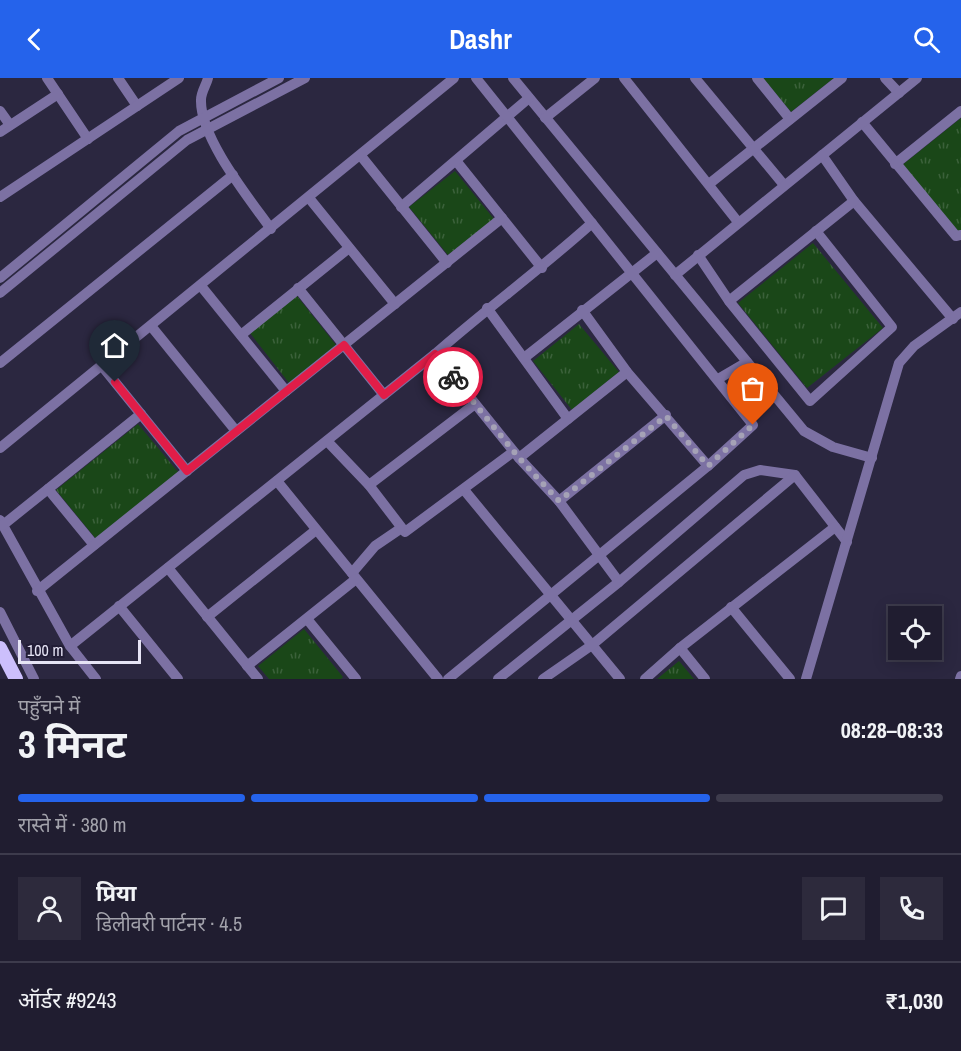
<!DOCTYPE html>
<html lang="hi">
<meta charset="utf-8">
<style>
body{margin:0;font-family:"Archivo Narrow","Noto Sans Devanagari",sans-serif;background:#2d2a3c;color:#f1f3f6;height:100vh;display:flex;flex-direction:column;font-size:22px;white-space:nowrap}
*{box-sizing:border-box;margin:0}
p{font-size:20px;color:#a2a2ab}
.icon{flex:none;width:33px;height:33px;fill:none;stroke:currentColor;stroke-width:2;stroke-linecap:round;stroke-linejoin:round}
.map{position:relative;height:601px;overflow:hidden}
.panel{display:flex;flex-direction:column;background:#201d30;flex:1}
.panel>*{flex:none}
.controls{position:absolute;left:888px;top:528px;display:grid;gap:12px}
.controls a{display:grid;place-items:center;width:54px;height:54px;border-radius:0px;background:#201d30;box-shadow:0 3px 15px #0003,0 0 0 2px #3d3b4c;font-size:30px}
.scale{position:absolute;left:18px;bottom:15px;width:123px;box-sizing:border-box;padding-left:6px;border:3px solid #e6e4f5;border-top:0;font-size:16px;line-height:21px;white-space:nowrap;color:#e6e4f5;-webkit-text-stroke:4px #221d36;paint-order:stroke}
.pin{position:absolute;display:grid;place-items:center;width:51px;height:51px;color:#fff;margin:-62px -26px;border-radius:50% 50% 50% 0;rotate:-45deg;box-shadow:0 0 6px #0007}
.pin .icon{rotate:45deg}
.courier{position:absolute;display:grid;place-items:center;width:60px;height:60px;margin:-30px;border:4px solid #e11d48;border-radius:50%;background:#fff;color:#222;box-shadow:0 2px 8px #0007}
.headline em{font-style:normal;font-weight:700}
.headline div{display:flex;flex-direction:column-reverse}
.headline{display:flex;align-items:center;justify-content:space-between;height:102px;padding:0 18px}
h1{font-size:39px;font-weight:700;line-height:45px}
.bar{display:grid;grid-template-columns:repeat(4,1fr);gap:9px 6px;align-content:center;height:72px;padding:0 18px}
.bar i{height:8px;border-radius:4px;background:#3d3b4c}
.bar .selected{background:#2563eb}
.bar p{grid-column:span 4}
.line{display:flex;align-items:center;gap:15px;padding:0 18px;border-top:2px solid #3d3b4c}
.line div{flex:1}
.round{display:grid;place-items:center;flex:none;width:63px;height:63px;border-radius:0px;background:#2d2a3c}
header{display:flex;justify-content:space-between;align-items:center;height:78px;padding:0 18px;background:#2563eb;color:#fff;font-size:27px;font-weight:700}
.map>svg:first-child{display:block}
.park{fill:url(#park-tufts)}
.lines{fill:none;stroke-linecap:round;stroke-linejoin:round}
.minor{stroke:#7c71a3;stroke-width:10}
.major{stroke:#ccbffc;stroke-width:14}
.done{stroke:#a5a2b6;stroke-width:6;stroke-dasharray:0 10.8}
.route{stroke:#e11d48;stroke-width:8}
</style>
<header><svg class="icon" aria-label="back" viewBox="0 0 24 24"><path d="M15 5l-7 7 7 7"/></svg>Dashr<svg class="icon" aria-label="search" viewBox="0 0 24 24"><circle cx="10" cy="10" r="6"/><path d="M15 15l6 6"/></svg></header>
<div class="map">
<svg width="961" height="601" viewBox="0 0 961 601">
<defs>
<pattern id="park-tufts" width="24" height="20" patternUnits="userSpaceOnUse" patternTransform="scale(1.5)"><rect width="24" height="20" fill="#1a4718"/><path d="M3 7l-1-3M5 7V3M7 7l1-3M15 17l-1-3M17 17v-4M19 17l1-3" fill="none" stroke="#3b613a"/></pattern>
</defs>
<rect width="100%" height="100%" fill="#2b2740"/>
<g class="park">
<path d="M763,0h71l-43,34z"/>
<path d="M961,40v117l-60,-69z"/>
<path d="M455,93l39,48 -46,36 -39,-48z"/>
<path d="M813,165l70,85 -76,60 -69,-85z"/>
<path d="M297,218l39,49 -47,38 -39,-50z"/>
<path d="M579,246l40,48 -47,38 -39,-49z"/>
<path d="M138,346l41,49 -83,66 -40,-49z"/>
<path d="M304,551l39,48 -2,2h-72l-11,-13z"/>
<path d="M679,583l15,18h-37z"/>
</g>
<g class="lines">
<g class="minor">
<path d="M47,0l41,61"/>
<path d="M118,0l19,28"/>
<path d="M208,0c-2,8 -7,14 -7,22 -1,38 48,98 70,129"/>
<path d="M513,0l291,353 29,16 39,11"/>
<path d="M624,0l114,144"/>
<path d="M695,0l89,107"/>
<path d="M757,0l33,41"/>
<path d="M885,0l14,15"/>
<path d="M0,33l10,14"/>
<path d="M545,40l50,-40"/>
<path d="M862,44l94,114 5,-1"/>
<path d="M0,54l58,-38"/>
<path d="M822,77l32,46 99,118"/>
<path d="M361,78l86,107"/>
<path d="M457,84l85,106"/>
<path d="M895,86l66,-53"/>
<path d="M709,106l133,-106"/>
<path d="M0,119l179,-119"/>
<path d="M309,120l86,106"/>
<path d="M401,129l128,-109"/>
<path d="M698,177l31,46 81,100 82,-74 -76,-96"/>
<path d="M675,197l242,-197"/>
<path d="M0,200l179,-147 100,-53"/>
<path d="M201,208l85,105"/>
<path d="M298,210l86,107"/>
<path d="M0,215l187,-153 118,-62"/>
<path d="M729,223l125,-100"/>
<path d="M487,230l81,111"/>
<path d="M582,232l45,62 81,94"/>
<path d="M151,248l85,105"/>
<path d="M241,257l108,-87"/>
<path d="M435,276l84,104 40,43 60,81"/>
<path d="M524,280l133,-105"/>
<path d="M0,285l233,-188"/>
<path d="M102,288l85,105"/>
<path d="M718,301l29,-17"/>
<path d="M327,363l42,44 36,47 108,-80"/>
<path d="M0,370l454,-370"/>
<path d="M519,380l108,-86"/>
<path d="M277,403l161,198"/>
<path d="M369,407l106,-81"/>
<path d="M465,413l155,188"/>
<path d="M559,423l107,-86"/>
<path d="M0,442l70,126 26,33"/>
<path d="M3,447l45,-36"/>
<path d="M94,467l-46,-56 93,-75"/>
<path d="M168,490l90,111"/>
<path d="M352,495l23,-27 25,-17"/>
<path d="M37,513l465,-373"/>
<path d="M119,528l59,73"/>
<path d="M731,529l59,72"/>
<path d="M0,534l34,67"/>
<path d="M207,539l109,-87"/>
<path d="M307,541l49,60"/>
<path d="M70,568l365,-292c51,-45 106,-85 157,-131"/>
<path d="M680,570l25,31"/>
<path d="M247,588l109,-87"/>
<path d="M448,601l260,-213 45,-41 -277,-347"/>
<path d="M498,601l121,-97 125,-107 16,-5 35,5"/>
<path d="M543,601l49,-34 203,-170 52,67"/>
<path d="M645,601l35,-31 155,-121"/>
<path d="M806,601l93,-316 15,-17 47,-34"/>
<path d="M960,601l1,-3"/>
</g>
<path class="major" d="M0,570l16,31"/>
</g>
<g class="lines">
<path class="done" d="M453,299l66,81 40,43 107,-85 42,50 45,-41"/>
<path class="route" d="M115,304l72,89 157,-126 40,50 51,-41 18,23"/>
</g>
</svg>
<div class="controls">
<a><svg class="icon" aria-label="locate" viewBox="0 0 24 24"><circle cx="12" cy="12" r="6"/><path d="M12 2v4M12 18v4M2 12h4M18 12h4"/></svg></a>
</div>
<div class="scale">100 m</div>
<div class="pin" style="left:753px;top:347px;background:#ea580c"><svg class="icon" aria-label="bag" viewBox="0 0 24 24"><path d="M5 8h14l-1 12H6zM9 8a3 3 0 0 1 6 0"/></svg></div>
<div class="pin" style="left:115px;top:304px;background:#1f2937"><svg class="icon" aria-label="home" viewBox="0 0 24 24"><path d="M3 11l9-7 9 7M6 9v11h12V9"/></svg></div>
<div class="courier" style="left:453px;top:299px"><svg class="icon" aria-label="bike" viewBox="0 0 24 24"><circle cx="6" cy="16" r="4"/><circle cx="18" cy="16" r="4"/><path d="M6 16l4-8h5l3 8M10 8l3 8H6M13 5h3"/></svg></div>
</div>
<section class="panel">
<div class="headline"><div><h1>3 मिनट</h1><p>पहुँचने में</p></div><em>08:28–08:33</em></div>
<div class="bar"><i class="selected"></i><i class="selected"></i><i class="selected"></i><i></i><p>रास्ते में · 380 m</p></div>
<div class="line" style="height:108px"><a class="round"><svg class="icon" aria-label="person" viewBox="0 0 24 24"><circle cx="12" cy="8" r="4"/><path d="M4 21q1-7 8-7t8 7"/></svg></a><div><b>प्रिया</b><p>डिलीवरी पार्टनर · 4.5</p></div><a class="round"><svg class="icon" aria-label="chat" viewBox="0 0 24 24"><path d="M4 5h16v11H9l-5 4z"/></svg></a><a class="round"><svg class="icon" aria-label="phone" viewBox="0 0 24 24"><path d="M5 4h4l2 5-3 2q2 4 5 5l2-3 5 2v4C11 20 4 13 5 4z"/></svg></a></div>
<div class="line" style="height:78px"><div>ऑर्डर #9243</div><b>₹1,030</b></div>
</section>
